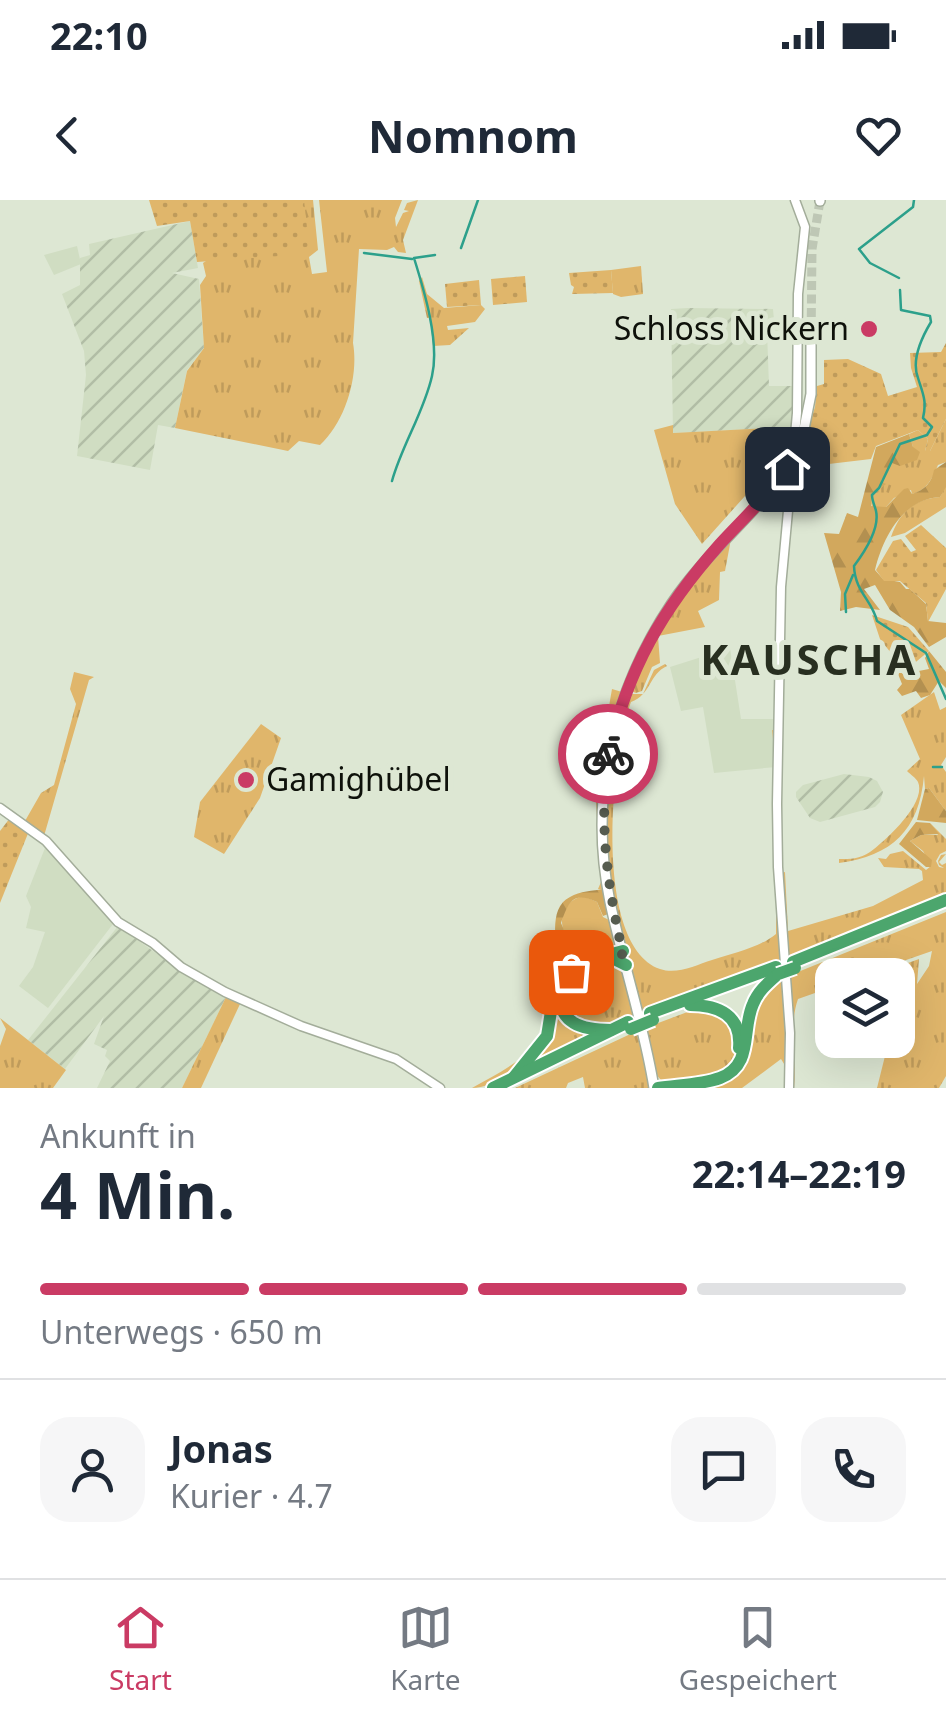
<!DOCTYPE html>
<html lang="de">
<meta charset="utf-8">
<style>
body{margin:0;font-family:"Noto Sans",sans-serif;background:#f6f6f7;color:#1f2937;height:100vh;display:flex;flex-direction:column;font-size:38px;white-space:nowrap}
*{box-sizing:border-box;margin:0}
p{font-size:32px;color:#747a83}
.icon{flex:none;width:55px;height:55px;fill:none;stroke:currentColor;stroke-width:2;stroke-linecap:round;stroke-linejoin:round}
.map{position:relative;height:888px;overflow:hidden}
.sheet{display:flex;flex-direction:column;background:#fff;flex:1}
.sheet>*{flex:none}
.buttons{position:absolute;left:815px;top:758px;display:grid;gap:20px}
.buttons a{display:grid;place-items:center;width:100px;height:100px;border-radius:20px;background:#fff;box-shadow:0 10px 40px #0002;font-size:50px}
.pin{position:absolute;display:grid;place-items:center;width:85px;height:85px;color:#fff;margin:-42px;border-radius:20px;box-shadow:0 5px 15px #0006}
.courier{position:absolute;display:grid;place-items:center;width:100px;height:100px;margin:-50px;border:8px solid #ca3b64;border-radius:50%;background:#fff;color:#222;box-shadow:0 2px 12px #0007}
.head em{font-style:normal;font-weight:700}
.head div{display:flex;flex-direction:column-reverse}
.head{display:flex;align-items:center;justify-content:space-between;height:170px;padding:0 40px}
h1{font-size:65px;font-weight:700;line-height:75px}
.bar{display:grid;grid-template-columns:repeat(4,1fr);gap:15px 10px;align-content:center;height:120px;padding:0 40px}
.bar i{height:12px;border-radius:8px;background:#e0e1e3}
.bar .on{background:#ca3b64}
.bar p{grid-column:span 4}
.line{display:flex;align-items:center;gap:25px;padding:0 40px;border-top:2px solid #e0e1e3}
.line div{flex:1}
.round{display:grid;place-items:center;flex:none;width:105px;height:105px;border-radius:30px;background:#f6f6f7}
.status{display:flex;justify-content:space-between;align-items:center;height:70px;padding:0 50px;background:#fff;direction:ltr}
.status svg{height:28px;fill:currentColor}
header{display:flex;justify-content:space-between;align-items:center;height:130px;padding:0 40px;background:#fff;font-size:45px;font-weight:700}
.tab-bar{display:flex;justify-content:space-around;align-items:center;height:140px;border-top:2px solid #e0e1e3;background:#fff;font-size:28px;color:#747a83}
.tab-bar a{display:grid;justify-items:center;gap:5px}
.tab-bar .on{color:#ca3b64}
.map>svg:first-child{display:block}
.built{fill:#d0ddc2}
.industrial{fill:url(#industrial-furrows)}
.grass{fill:url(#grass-tufts)}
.forest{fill:url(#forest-firs)}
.park{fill:url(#park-dots)}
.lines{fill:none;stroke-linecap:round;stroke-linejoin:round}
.stream{stroke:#2ca08b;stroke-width:2.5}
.secondary-tunnel{stroke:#bec7b5;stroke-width:9;stroke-dasharray:9 4.5;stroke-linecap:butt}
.tertiary-casing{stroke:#a3ad9a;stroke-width:11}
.secondary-casing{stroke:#a3ad9a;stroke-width:12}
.motorway-casing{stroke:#fff;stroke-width:16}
.tertiary{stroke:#fff;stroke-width:8}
.secondary{stroke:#fff;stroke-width:9}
.motorway{stroke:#4ca66d;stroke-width:12}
.motorway-bridge-casing{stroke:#fff;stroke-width:16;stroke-linecap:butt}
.motorway-bridge{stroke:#4ca66d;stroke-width:12}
.done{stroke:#565c50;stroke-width:10;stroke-dasharray:0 18}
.route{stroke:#ca3b64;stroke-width:12}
.poi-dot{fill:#ca3b64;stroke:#dde7d3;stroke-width:4}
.labels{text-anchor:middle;stroke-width:10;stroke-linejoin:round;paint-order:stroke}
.poi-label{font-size:32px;fill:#0e110a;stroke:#dde7d3;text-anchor:end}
.district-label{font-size:42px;font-weight:bold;letter-spacing:2.5px;fill:#282f20;stroke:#dde7d3}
</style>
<div class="status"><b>22:10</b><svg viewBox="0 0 49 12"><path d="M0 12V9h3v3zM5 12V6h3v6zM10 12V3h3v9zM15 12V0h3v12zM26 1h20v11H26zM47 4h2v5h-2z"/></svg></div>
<header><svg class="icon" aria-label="back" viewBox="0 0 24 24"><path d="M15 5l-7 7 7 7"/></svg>Nomnom<svg class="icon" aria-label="heart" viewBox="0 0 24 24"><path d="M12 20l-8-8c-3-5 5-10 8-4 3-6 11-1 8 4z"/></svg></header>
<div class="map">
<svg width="946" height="888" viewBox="0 0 946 888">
<defs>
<pattern id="industrial-furrows" width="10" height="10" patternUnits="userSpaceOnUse" patternTransform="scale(2.5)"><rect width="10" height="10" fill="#d0ddc2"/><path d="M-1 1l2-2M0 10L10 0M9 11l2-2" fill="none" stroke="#b1bda5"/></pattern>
<pattern id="grass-tufts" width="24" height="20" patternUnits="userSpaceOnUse" patternTransform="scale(2.5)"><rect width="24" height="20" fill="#e0b66b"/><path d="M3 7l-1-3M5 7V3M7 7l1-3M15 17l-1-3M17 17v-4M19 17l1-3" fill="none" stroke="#bf9b5b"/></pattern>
<pattern id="forest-firs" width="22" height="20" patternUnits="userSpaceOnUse" patternTransform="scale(2.5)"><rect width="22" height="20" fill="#d2a85d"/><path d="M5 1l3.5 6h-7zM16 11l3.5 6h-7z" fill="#b39050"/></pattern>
<pattern id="park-dots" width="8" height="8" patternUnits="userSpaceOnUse" patternTransform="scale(2.5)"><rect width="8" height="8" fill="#e0b66b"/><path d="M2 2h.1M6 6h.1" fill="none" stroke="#bf9b5b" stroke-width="1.8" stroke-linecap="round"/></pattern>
</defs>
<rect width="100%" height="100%" fill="#dde7d3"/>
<g class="built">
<path d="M77,46l4,18 -27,11 -10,-20z"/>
<path d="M730,448l11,71h33l1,12h-3l4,36 -62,6 -11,-66 -22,4 -11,-44z"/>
<path d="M45,648h5l63,76 -65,84 -29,-22 14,-19 12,-35 -19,-4 5,-21 -5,-11z"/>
</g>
<g class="industrial">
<path d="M190,21l8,47 -26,5 27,6 5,69 -17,22 -12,58 -17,-3 -8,45 -73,-14 9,-81 -2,-24 -22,-57 18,-9v-27l10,-3 -1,-11z"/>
<path d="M688,108l85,1 1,11h20v10l-27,1 2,55h26l-1,41 -121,6 -2,-124z"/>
<path d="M844,574l25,3 8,4 6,11 -3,10 -5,5 -55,15 -10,-4 -14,-21v-5l7,-7z"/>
<path d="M118,726l63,45 45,26 -44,91h-85l13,-27 -5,-5 2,-6 -13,-6 10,-28 -39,53 -37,-29z"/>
</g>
<g class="grass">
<path d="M297,0h16l5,50 -9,7 3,17 15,-2 -8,-72h83l-7,18 1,9 7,-14 6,-2 -5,-1 3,-7 11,-3 -15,40 3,13 -8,-1 -4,-5 -7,3 -28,-1 -6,94c6,34 -8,79 -33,102l-21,-4 -11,10 -113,-23 12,-57 17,-23 -4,-63 6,-9 -3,-13z"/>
<path d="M641,66l2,28 -22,3 -8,-3 -2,-24z"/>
<path d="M422,77l5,17 17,14 37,-3 4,4 -10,13 -28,4 1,4 21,-2 -19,17 -17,1 -3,-28h-3l-8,-37z"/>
<path d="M946,219v43l-8,3c-6,14 -11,25 -26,29l-1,-4 -17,8 -8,9 -14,1 -2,-10 15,-14 -4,-3 11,-18 21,-16 -4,-13 9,-4 10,9 -3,12h5z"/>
<path d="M673,225v8l115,-6v21l-86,96 -27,-40 -21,-74z"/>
<path d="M788,273l-1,14 -12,4 -44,48 -6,32 -5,1 -1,28 -21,11 7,16 -47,9 2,27 -8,4 -10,24 -6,2 -8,-3 43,-82z"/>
<path d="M946,285v22l-41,26 -14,4c8,-24 23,-38 49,-40z"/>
<path d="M665,464l2,2c-18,8 -16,29 -36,36 -20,52 -39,243 29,267 17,6 36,-4 52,-9 21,-7 47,-12 64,-26v-167l-4,-37 3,1 8,228 -142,52c-20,-80 -44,-159 -33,-242 3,-25 12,-51 18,-75h17l11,-24z"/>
<path d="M74,472l20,5 -5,3 -45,156 -19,-15 16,-28 13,-8 22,-81 -6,-15z"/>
<path d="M612,489l10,3 -22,144 -3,1 2,3 9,74 -5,-24 -5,-1 3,-7 -6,-95z"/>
<path d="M934,492l6,18 6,-3v50l-5,8 5,7v39l-17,-23 -4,1 -1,-13c-5,54 -32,80 -85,87v-4c11,0 21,0 31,-7 15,-11 57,-49 48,-70 -2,-4 -7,-7 -11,-11l13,-12 -19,-44z"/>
<path d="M261,524l20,14 -21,60 -36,56 -30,-17 6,-35z"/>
<path d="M930,623l16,16v12l-6,3 -4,7 3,6 5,1 -5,-3 -1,-4 3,-6 5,-1 -7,8 3,3 4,-2v31l-159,64 -6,-85 4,-1 3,59 85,-25 50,-26 -1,-9 -3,-2 -35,-2 -6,-9 8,1 4,-5 13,-3 23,19 5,-4 -8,-15 -13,-10 11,-6h17z"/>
<path d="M584,696l13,6 6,15 8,4 3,25 -42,17c-12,27 -20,58 -34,83 -11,20 -45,42 -66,42 27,-16 62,-30 72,-63 6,-19 6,-38 12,-57l47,-23c-47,12 -54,-43 -19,-49z"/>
<path d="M946,712v164l-7,12h-62l12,-48h9l2,-47 -2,-1v-17h-23l44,-16 -2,25 12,-18 3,-15 -69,24h-31v12l-34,12c-10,28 0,60 -4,89h-3l-3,-112z"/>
<path d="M603,758c-12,4 -27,6 -37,17 -21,24 0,57 29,57l-65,32c39,-48 1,-92 73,-106z"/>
<path d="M612,760l12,10 11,44 -27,12 -35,-4c-23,-49 -5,-50 39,-62z"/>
<path d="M784,778l5,94 -8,-13 -39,29h-72l61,-14 19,-55 19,-34z"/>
<path d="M226,797l14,7 -39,84h-19z"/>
<path d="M698,808l33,13c2,10 7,24 4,33 -9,25 -52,26 -74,26l-7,-8 -9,-44z"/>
<path d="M0,818l66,52 -13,18h-53v-42l6,-17z"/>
<path d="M639,830l12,58h-66l-2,-11 -15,6 -2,5h-51z"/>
</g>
<g class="forest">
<path d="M909,234l4,13 7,5 -3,8 -17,6 -8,-3 -11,18 5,3 -15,12v10l15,1 18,-18 4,-1 4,6c13,-4 20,-12 22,-24l12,-8v25l-6,10c-37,2 -57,40 -65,73l8,9 17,3 6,7h4l16,15 2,17 18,2v14l-17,10 -15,-20 -24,-17 -15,-25 -11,4 16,21 -24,-3 -16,4 1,-19 -17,-59 15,1 8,-21 11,4 18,-70z"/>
<path d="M929,451l17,21v16l-7,-7 -9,14 -9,3 -5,-7 -14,5 -5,-6 5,-6 -6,-15 7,5 26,-5 -4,-11z"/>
<path d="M929,588l17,23v12l-29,-3 8,-31z"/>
<path d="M916,622l14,1 9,11 -18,1 -11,6 22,19 -1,7h-5l-27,-23z"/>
<path d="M603,689l5,25 -5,2 -6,-14c-24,-11 -28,-1 -36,21l8,19 29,5 6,-2v3l-21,5 -27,15c3,-22 -10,-59 14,-71 10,-6 23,-6 33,-8z"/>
</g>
<g class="park">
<path d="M149,0h155l5,46 -30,10 -82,6 -7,-41 -33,5z"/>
<path d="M611,70l2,23 -41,1 2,-7 -3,-2 -2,-12z"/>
<path d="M525,76l2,26 -34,3 -2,-26z"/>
<path d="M479,80l2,25 -34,2 -2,-23z"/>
<path d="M946,143v76l-16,32h-5l3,-12 -10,-9 -42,16 -5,13 -76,9 20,-61 2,-21 7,-2v-24l24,-1 33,15 7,22 29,-9 -6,-19 -1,-15 31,-1z"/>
<path d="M921,325l25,23v41l-18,33 -2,-19 -26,-22h-16l-8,-11 17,-29 8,-2 10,13 5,-2 -11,-14z"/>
<path d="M872,415l36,12 21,24 -24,20 -25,-32z"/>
<path d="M10,618l19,13 -29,72v-72z"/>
</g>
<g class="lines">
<g class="stream">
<path d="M461,48l17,-48"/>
<path d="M364,53l48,6"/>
<path d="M899,78l-29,-15 -11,-14 54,-42 1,-7"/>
<path d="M900,90l1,20 29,6 1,6c-9,15 -20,38 -13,56 5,16 9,23 5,40l9,9 -5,8 -27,9 -21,44 -7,7c0,6 3,11 4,16 4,18 -13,43 -22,55 1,26 18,34 23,55l49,32 20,46"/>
<path d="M392,281c10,-36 32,-69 40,-105 8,-34 -8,-86 -18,-118l21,-3"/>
<path d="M846,412l-1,-18 8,-19"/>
<path d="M933,567h9"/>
</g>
<path class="secondary-tunnel" d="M811,144l1,-95 8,-48"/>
<g class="tertiary-casing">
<g id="tertiary">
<path d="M0,608l46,33 72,81 35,21 28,24 44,25 76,34 95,33 44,29"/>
<path d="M789,888l1,-55 -12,-166 -1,-63 4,-217 16,-174 1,-119 7,-67 -10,-27"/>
</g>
</g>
<g class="secondary-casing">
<g id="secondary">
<path d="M820,1v-1"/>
<path d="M802,239l9,-45v-50"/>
<path d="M654,888c-10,-63 -31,-124 -44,-186 -22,-106 3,-211 62,-299 33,-49 81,-86 115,-134"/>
</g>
</g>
<g class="motorway-casing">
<g id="motorway">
<path d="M612,758l14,7"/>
<path d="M793,762l153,-62"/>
<path d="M561,790c-5,34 22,40 50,40"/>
<path d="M690,805c28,0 52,10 49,43"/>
<path d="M650,813l126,-46"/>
<path d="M514,877l33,-41 7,-43 7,-18 17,-12 45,-12"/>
<path d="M493,888l135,-66"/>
<path d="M658,888c20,-3 43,-3 62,-10 34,-13 21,-48 33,-74 5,-13 15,-21 25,-30"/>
</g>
</g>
<use href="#tertiary" class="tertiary"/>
<use href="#secondary" class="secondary"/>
<use href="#motorway" class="motorway"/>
<g class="motorway-bridge-casing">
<g id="motorway-bridge">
<path d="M778,774l17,-6"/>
<path d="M631,829l22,-9"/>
</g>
</g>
<use href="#motorway-bridge" class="motorway-bridge"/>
</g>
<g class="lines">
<path class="done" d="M571,772l52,-18c-16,-71 -24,-127 -15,-200"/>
<path class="route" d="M608,554c20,-85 54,-145 112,-210 23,-25 47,-47 67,-75"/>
</g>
<g class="poi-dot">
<circle cx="869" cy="129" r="10"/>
<circle cx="246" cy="580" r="10"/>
</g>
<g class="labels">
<g class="poi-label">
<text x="849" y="140">Schloss Nickern</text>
<text x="266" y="591" text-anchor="start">Gamighübel</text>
</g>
<g class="district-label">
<text x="809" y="475">KAUSCHA</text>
</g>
</g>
</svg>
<div class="buttons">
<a><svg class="icon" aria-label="layers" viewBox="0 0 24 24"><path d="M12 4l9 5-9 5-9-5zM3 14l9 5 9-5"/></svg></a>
</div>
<div class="pin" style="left:571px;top:772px;background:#ea580c"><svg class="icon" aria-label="bag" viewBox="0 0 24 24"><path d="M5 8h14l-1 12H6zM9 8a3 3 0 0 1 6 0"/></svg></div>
<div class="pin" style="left:787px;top:269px;background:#1f2937"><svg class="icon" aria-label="home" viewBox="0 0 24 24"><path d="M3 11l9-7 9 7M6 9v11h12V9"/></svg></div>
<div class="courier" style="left:608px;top:554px"><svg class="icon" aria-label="bike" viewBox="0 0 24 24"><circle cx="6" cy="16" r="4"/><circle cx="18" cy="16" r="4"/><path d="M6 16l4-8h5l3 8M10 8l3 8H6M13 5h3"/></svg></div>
</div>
<section class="sheet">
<div class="head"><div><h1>4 Min.</h1><p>Ankunft in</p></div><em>22:14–22:19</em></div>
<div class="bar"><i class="on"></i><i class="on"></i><i class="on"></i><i></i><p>Unterwegs · 650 m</p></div>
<div class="line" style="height:180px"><a class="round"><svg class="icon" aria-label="person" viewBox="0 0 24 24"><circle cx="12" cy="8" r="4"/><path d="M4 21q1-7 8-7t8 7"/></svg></a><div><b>Jonas</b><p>Kurier · 4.7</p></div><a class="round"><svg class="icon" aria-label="chat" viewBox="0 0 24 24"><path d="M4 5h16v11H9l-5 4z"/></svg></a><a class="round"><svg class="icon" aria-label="phone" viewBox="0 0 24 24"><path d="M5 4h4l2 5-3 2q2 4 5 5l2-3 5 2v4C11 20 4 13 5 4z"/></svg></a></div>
</section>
<nav class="tab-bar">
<a class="on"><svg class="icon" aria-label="home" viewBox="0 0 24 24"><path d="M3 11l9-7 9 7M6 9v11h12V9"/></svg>Start</a>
<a><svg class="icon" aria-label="map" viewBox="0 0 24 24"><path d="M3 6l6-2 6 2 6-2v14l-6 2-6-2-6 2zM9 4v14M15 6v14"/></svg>Karte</a>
<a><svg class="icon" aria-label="saved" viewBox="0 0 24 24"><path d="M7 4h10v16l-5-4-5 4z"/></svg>Gespeichert</a>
</nav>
